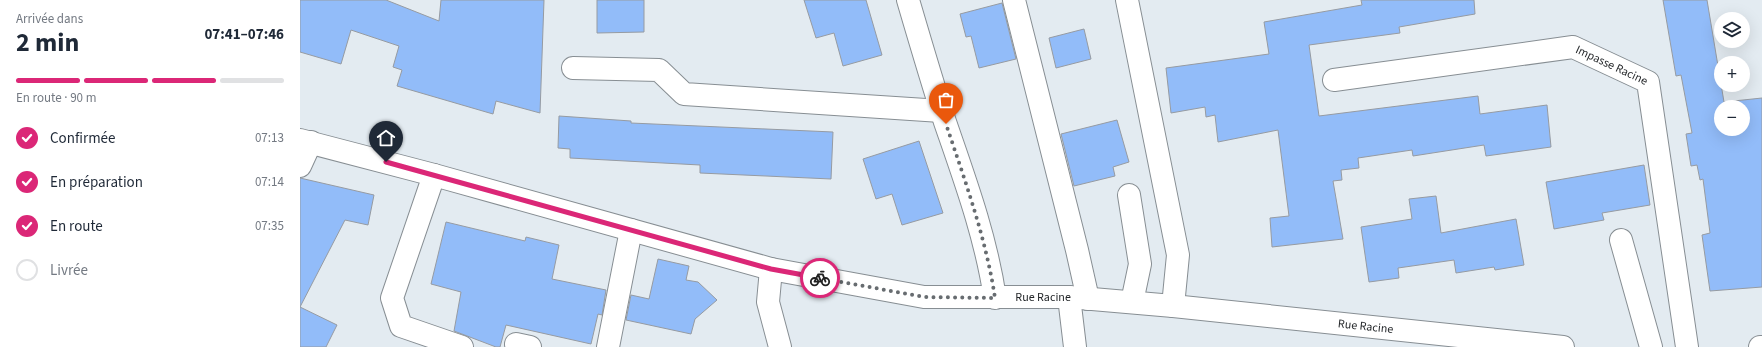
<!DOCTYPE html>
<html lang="fr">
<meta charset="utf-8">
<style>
body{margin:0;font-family:"Source Sans 3",sans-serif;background:#f2f2f3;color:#1f2937;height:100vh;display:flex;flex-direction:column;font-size:15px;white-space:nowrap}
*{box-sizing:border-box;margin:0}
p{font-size:13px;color:#747a83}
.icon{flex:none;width:22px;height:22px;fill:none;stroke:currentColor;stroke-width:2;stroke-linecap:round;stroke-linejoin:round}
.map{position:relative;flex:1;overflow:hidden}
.side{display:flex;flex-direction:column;background:#fff;width:300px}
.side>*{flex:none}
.fabs{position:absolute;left:1414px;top:12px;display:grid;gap:8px}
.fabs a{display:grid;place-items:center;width:36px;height:36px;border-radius:50%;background:#fff;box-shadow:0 4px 16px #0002;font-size:20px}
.pin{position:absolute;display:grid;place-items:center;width:34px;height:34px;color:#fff;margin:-41px -17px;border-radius:50% 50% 50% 0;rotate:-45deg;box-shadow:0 0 4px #0007}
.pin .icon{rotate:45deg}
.courier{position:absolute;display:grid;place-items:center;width:40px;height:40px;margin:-20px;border:3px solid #db2777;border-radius:50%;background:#fff;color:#222;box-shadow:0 1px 5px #0007}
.head em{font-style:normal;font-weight:700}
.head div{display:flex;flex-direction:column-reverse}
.head{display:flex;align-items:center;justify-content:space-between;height:68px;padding:0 16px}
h1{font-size:26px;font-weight:700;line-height:30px}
.bar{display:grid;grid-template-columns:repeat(4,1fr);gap:6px 4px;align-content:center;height:48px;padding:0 16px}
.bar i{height:5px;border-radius:3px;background:#e0e1e3}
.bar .on{background:#db2777}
.bar p{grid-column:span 4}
ol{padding:0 16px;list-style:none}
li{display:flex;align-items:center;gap:12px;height:44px}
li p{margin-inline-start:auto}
li .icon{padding:4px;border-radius:50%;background:#db2777;color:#fff;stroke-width:4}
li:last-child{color:#747a83}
li i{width:22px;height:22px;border:2px solid #e0e1e3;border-radius:50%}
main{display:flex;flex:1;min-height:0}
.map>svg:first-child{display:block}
.building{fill:#92bcf9;stroke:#969ba2;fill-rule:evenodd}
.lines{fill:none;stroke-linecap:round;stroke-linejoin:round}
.minor-casing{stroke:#878e93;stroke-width:24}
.minor{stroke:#fff;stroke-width:22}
.done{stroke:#676c70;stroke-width:4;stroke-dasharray:0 7.2}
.route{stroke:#db2777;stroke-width:5}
.labels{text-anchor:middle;stroke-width:4;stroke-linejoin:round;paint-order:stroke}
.street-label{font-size:12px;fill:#24272a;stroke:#e3ebf1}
</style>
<main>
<section class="side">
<div class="head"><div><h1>2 min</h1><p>Arrivée dans</p></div><em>07:41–07:46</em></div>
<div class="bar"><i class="on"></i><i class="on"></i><i class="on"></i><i></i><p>En route · 90 m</p></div>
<ol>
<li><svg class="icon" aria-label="check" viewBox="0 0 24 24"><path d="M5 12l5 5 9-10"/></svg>Confirmée<p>07:13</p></li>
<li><svg class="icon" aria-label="check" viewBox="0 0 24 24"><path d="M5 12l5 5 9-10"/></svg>En préparation<p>07:14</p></li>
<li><svg class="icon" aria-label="check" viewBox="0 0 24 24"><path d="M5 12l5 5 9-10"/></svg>En route<p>07:35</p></li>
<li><i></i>Livrée</li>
</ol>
</section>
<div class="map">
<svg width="1462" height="347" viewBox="0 0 1462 347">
<rect width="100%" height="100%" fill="#e3ebf1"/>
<g class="building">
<path d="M0,0h86l53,21 2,-21h103l-4,113 -44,-12 -3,13 -96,-28 5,-16 -9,-3 6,-21 -48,-16 -10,34 -41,-12z"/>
<path d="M297,0h47v32l-47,1z"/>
<path d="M504,0h62l16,55 -39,11 -9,-33 -18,5z"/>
<path d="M1061,0h113l1,14 -76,13 1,6 -91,12 10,71 159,-20 2,18 67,-9 4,42 -65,9 -2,-11 -71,11 -1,-6 -54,8 1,10 -18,2 1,10 -9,1 10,58 -71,8 -2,-29 19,-2 -11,-86 -60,12 -3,-27 -9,2 -1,-10 -34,6 -5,-45 103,-14 -5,-32 98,-17z"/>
<path d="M1363,0h44l17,102 38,-4v189l-52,4 -8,-56 8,-2 -7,-54 -3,1 -3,-15 -6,1 -5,-32 6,-1 -11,-58 -5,1zM1421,107h22v22h-22z"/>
<path d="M702,3l14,56 -37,9 -8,-32 -5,1 -6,-23z"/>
<path d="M784,29l7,30 -35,9 -7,-30z"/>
<path d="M259,116l72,5v2l202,9 -2,47 -131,-6v-8l-130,-7v-9l-12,-1z"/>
<path d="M817,120l12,42 -16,5 2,9 -41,10 -13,-52z"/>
<path d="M619,141l24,72 -41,12 -10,-31 -16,5 -13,-40z"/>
<path d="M1344,165l6,40 -48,8 2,7 -50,9 -8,-47z"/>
<path d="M0,178l74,17 -6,30 -23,-5 -45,87 37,18 -11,22h-26z"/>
<path d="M1136,196l5,37 75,-14 8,46 -29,5 -1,-3 -38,6 -2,-13 -56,8 1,10 -30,4 -8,-55 51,-8 -3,-20z"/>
<path d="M146,222l79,19 1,-4 33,8 -7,34 54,11 -4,25 -4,-1 -7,30 -85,-19 -6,22h-4l-42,-16 7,-39 -30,-8z"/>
<path d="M358,259l31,7 -3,14 12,2 19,18 -22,19 -4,15 -65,-14 5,-25 18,4z"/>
</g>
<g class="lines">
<g class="minor-casing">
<g id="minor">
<path d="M608,0c12,41 24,82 37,122 20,58 41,115 50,176"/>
<path d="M714,0l63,250 11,49"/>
<path d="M827,0l51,255 -5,51"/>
<path d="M273,68l86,2 25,24 257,17"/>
<path id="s1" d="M1034,80l239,-33 75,35 39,265"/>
<path id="s2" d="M0,140l134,35 337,94 153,28h145l104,9 390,41"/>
<path d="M0,166l11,-24"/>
<path d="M134,175l-42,123 9,28 61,21"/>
<path d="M829,195l11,69 -8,38"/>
<path d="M1321,240l30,107"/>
<path d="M471,269l-3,33 12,45"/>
<path d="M769,297l6,50"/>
<path d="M216,344l14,3"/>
<path d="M308,347l23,-117"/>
<path d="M1460,347h2"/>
</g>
</g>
<use href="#minor" class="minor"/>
</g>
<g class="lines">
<path class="done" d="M520,278l104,19 71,1c-9,-60 -30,-117 -49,-174"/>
<path class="route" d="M86,162l385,107 49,9"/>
</g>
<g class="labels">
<g class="street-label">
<text dy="4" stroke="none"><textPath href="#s1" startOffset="284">Impasse Racine</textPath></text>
<text dy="4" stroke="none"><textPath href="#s2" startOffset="763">Rue Racine</textPath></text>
<text dy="4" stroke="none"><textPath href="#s2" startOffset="1087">Rue Racine</textPath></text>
</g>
</g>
</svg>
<div class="fabs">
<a><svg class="icon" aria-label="layers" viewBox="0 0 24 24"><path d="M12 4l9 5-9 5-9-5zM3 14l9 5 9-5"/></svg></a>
<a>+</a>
<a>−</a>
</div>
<div class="pin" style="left:646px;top:124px;background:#ea580c"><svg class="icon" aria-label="bag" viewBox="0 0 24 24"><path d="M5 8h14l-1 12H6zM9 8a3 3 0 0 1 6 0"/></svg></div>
<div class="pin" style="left:86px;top:162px;background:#1f2937"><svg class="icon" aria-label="home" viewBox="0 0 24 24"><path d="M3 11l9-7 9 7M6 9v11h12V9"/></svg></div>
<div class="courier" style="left:520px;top:278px"><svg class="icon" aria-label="bike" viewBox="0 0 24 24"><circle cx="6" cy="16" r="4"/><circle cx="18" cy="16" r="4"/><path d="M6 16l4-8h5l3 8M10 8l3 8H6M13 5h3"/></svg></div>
</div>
</main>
